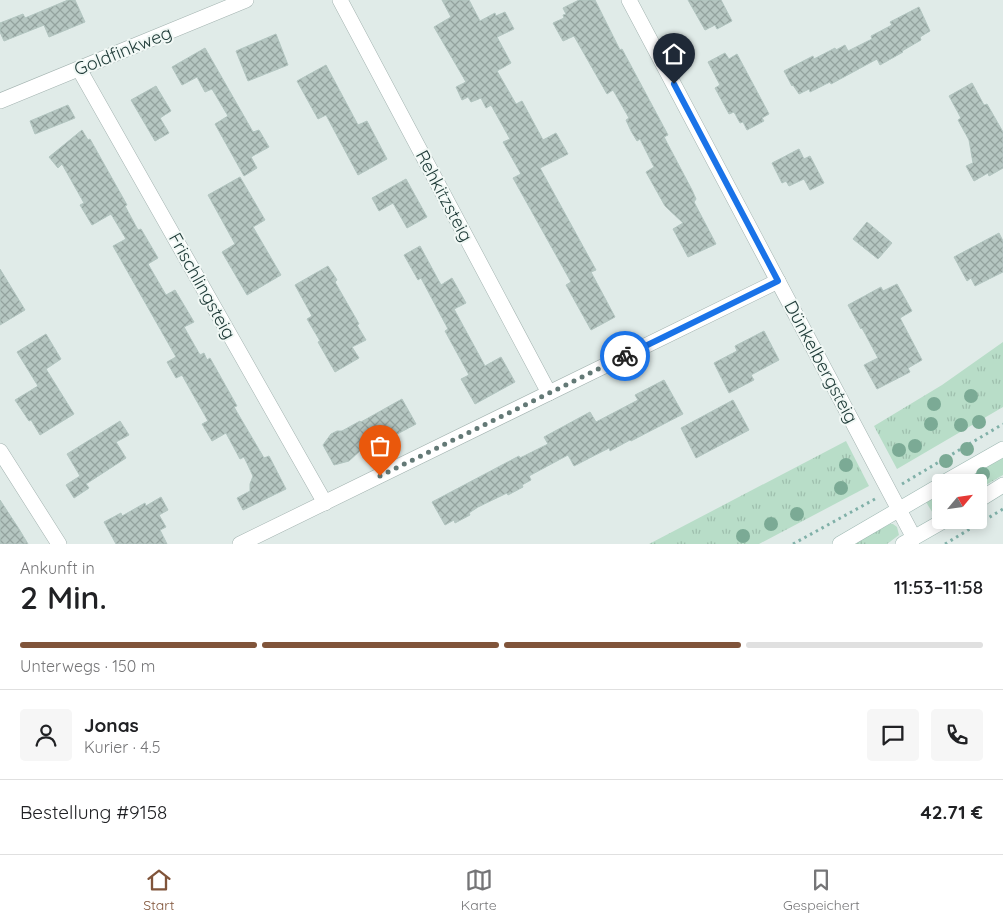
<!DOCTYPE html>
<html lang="de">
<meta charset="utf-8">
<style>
body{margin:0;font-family:Quicksand,sans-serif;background:#f6f6f6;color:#202124;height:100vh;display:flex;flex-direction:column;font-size:19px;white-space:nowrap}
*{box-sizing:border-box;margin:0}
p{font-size:16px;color:#757577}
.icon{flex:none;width:28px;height:28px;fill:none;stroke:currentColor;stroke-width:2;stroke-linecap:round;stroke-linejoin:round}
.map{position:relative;height:544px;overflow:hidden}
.drawer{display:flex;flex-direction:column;background:#fff;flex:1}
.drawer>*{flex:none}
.needle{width:32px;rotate:61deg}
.fabs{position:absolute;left:932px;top:474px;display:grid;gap:10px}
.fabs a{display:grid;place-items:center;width:55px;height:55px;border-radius:5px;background:#fff;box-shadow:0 2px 12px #0003;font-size:25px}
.pin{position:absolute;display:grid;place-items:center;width:42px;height:42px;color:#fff;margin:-51px -21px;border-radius:50% 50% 50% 0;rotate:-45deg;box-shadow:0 0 5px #0007}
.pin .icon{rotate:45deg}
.courier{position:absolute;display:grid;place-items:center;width:50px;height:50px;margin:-25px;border:4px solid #1a73e8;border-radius:50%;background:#fff;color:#222;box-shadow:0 1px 6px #0007}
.overview em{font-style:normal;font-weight:600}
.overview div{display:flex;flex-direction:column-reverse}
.overview{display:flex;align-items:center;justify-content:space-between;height:85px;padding:0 20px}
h1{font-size:32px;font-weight:600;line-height:38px}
.bar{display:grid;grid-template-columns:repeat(4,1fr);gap:8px 5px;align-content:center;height:60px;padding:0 20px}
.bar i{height:6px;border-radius:4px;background:#e0e0e0}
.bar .active{background:#80543a}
.bar p{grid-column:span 4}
.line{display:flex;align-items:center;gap:12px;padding:0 20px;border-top:1px solid #e0e0e0}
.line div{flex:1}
.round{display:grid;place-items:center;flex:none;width:52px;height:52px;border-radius:5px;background:#f6f6f6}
.tab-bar{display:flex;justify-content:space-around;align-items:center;height:70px;border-top:1px solid #e0e0e0;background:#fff;font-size:14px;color:#757577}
.tab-bar a{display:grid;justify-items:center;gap:2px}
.tab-bar .active{color:#80543a}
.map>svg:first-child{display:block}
.grass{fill:url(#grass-tufts)}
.building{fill:url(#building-cross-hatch);stroke:#b2c5c0}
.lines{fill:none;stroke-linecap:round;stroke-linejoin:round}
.street-casing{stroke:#a3b3b0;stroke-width:16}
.secondary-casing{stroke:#9eb8b2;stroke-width:16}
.path{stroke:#80b0a8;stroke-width:3;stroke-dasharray:2.5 4;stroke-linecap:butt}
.street{stroke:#fff;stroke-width:15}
.secondary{stroke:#fff;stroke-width:15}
.tree{fill:#7baa95}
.done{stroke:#637976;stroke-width:5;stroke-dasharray:0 9}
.route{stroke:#1a73e8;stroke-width:6}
.labels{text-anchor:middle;stroke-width:4;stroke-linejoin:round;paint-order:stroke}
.street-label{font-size:18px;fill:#203c39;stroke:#f1f8f5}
</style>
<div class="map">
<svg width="1003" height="544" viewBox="0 0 1003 544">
<defs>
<pattern id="grass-tufts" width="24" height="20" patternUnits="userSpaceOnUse" patternTransform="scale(1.25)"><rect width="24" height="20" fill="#b8ddc8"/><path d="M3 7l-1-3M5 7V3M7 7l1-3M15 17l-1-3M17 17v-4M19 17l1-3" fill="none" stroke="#9ebfad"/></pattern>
<pattern id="building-cross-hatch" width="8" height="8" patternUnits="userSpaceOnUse" patternTransform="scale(1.25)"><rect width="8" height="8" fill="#b5c6c1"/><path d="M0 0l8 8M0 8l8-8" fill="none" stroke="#93a29e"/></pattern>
</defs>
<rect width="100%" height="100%" fill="#e0ebe8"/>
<g class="grass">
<path d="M1003,342v65l-106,62 -23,-43 68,-41z"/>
<path d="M846,441l23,45 -110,58h-110z"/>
<path d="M1003,458v17l-24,14v-7h-20z"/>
<path d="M941,493v18l-7,4 -8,-13z"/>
<path d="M890,524h3l4,3 2,8 -12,9h-34z"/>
</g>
<g class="building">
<path d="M68,0h7l10,22 -36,15 -5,-12 -40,16 -4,-9v-9l23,-9 2,4z"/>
<path d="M442,0h27l11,21 15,-8 1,3 9,-4 9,17 -17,8 14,26 -14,8 19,33 6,-3 21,39 13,-7 12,21 -28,14 56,102 -5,2 24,45 -24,13 -25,-45 5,-3 -58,-104 8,-4 -18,-32 7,-3 -19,-34 -5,3 -5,-10 -10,4 -3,-5 -6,3 -6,-13 10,-5 -32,-55 17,-10z"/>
<path d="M579,0h16l25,50 2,-1 46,86 -4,2 28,53 4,9 -2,3 22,42 -28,13 -15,-28 10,-6 -18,-17 -19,-34 8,-5 -14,-28 -3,2 -6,-10 -5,-11 3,-2 -16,-28 -6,4 -33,-58 -11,5 -10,-18 11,-5 -1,-3 3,-1 -3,-6z"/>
<path d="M688,0h33l11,21 -15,8 -2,-4 -10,5z"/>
<path d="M919,7l11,24 -10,6 1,3 -19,11 1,1 -23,13 -3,-6 -46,25 -1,-2 -20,10 -1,-3 -10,5 -6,-9 -1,1 -8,-15 29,-15 1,3 21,-11 1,2 9,-5 3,6 24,-12 -1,-3 21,-11 -2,-3z"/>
<path d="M276,34l12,31 -40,16 -12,-30z"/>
<path d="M205,48l48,84 6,-2 10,17 -18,10 6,11 -13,8 -29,-52 13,-8 -16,-27 -7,3 -8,-15 -15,8 -10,-18z"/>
<path d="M725,53l4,6 8,-5 32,60 -7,4 2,3 -17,9 -4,-8 -3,1 -6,-11 -5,2 -14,-26 5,-3 -12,-23z"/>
<path d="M326,65l32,60 9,-4 20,38 -29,16 -32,-60 -8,4 -21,-38z"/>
<path d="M972,83l12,22 3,-1 16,28v36l-14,8 -1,-3 -14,8 -8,-15 7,-3 -4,-23 -11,-20 3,-2 -12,-22z"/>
<path d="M156,86l15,25 -11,7 9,15 -14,8 -24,-41z"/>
<path d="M68,105l7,13 -40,16 -5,-13z"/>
<path d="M82,130l6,10 2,-1 37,66 -2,1 13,24 3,-1 17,29 -10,6 18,31 9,-5 19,32 -10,5 16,28 4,-2 3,7 3,-2 27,48 -3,1 30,51 5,-2 17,33 -43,21 -6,-12 13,-7v-7l3,-8 -9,-19 -4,2 -14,-26 -14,8 -10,-17 6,-3 -17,-30 -9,-16 -6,3 -9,-16 9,-5 -63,-111 13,-7 -15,-25 -19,11 -12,-20 4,-2 -22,-39 -4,4 -9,-11z"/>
<path d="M799,149l5,10 6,-3 14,27 -14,7 -6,-11 -15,7 -3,-5 -4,2 -10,-20z"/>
<path d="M240,177l25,43 -12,7 28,48 -34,20 -25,-43 13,-8 -27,-49z"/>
<path d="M406,179l21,38 -20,11 -14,-25 -14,8 -7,-13z"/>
<path d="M867,222l25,21 -14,16 -25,-20z"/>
<path d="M999,233l4,8v31l-28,14 -4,-8 -4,3 -13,-24z"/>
<path d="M420,246l21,39 11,-7 14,25 -12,6 31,57 16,-9 14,25 -40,22 -14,-25 8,-4 -24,-44 3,-2 -27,-51 -3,2 -14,-25z"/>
<path d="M328,266l9,14 -2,2 24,42 -2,1 9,15 -14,7 7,11 -24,14 -17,-30 2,-1 -13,-22 5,-3 -17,-31z"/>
<path d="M0,269l25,41 -25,15z"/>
<path d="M897,284l15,27 -12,7 22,42 -14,8 2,4 -33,17 -13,-24 14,-7 -16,-30 -1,1 -13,-24 33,-18 2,4z"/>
<path d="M764,331l15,29 -28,15 3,5 -25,13 -15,-30 23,-12 -2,-5z"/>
<path d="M46,334l15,25 -15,10 28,45 -34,21 -9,-15 -2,1 -14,-21 23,-14 -21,-34z"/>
<path d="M664,380l19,34 -52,27 -1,-1 -20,11 -1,-3 -35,18 -6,-11 -39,21 2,4 -9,5 1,2 -15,8 -1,-2 -29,14 -9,6 1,2 -15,8 -1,-3 -9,5 -13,-23 87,-46 1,2 28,-14 -4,-7 46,-25 6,10 42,-22 -3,-5z"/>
<path d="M402,399l14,25 -30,16 -3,-5 -23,13 1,2 -12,11 -15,4 -11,-20 8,-11 6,-3h5l18,-10 1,1z"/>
<path d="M733,400l16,30 -53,28 -15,-30z"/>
<path d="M120,421l9,14 -13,7 10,16 -40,26 3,4 -15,10 -8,-13 14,-9 -13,-22z"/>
<path d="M161,497l7,13 -9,5 7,12 -6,3 7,14h-51l-12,-22 17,-9 1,3 23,-13 1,3z"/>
<path d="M0,500l19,29 9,15h-28z"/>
</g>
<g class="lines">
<g class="street-casing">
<g id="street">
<path d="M340,0l209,393"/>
<path d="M629,0l285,538"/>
<path d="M79,69l246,434"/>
<path d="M0,101l246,-101"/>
<path d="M0,451l59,93"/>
<path d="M240,544l538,-263"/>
</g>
</g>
<g class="secondary-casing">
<g id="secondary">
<path d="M945,482l58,-33"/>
<path d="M979,500l24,-15"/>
<path d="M840,544l101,-59"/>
<path d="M903,544l42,-24"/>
</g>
</g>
<g class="path">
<path d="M902,484l101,-60"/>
<path d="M793,544l82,-45"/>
<path d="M945,544l58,-35"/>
</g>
<use href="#street" class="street"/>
<use href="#secondary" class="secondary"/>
</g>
<g class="tree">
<circle cx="971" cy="396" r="7"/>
<circle cx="934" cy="404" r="7"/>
<circle cx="979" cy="422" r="7"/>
<circle cx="931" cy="424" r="7"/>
<circle cx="961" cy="425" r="7"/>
<circle cx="915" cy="446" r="7"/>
<circle cx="967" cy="449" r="7"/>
<circle cx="899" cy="450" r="7"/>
<circle cx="946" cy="461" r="7"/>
<circle cx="846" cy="465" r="7"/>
<circle cx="983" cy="474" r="7"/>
<circle cx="841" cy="488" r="7"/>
<circle cx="797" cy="514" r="7"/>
<circle cx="771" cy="524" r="7"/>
<circle cx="743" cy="536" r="7"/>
</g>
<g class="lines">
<path class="done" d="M380,476l245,-120"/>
<path class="route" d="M625,356l153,-75 -104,-197"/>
</g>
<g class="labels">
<g class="street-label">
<text transform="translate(123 51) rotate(-22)" y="6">Goldfinkweg</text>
<text transform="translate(444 196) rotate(62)" y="6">Rehkitzsteig</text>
<text transform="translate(202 286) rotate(61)" y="6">Frischlingsteig</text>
<text transform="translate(821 362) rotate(62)" y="6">Dünkelbergsteig</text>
</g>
</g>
</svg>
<div class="fabs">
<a><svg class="needle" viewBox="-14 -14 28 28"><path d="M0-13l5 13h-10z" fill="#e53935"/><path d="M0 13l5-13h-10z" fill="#757577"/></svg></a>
</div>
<div class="pin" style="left:380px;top:476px;background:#ea580c"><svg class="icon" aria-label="bag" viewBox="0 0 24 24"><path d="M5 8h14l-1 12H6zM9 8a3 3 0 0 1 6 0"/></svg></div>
<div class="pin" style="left:674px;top:84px;background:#1f2937"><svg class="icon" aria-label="home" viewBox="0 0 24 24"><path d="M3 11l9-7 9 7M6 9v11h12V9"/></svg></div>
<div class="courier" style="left:625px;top:356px"><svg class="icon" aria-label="bike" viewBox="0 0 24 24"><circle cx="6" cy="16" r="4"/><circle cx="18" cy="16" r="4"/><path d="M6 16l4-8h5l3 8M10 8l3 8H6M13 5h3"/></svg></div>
</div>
<section class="drawer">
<div class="overview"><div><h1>2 Min.</h1><p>Ankunft in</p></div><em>11:53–11:58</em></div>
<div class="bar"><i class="active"></i><i class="active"></i><i class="active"></i><i></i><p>Unterwegs · 150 m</p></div>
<div class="line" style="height:90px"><a class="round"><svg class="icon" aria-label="person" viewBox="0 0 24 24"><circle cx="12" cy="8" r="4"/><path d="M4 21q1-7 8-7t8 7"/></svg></a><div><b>Jonas</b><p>Kurier · 4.5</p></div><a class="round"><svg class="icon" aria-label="chat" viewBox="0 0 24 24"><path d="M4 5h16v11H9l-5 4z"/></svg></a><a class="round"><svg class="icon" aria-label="phone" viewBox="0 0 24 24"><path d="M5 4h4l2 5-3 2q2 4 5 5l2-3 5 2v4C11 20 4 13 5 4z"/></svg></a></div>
<div class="line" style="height:65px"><div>Bestellung #9158</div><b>42.71 €</b></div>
</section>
<nav class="tab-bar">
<a class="active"><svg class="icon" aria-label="home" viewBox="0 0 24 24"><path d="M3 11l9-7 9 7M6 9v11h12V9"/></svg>Start</a>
<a><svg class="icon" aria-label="map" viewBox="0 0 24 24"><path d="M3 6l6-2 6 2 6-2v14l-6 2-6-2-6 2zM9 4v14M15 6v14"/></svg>Karte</a>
<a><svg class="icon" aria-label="saved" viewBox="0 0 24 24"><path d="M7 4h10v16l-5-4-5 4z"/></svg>Gespeichert</a>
</nav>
